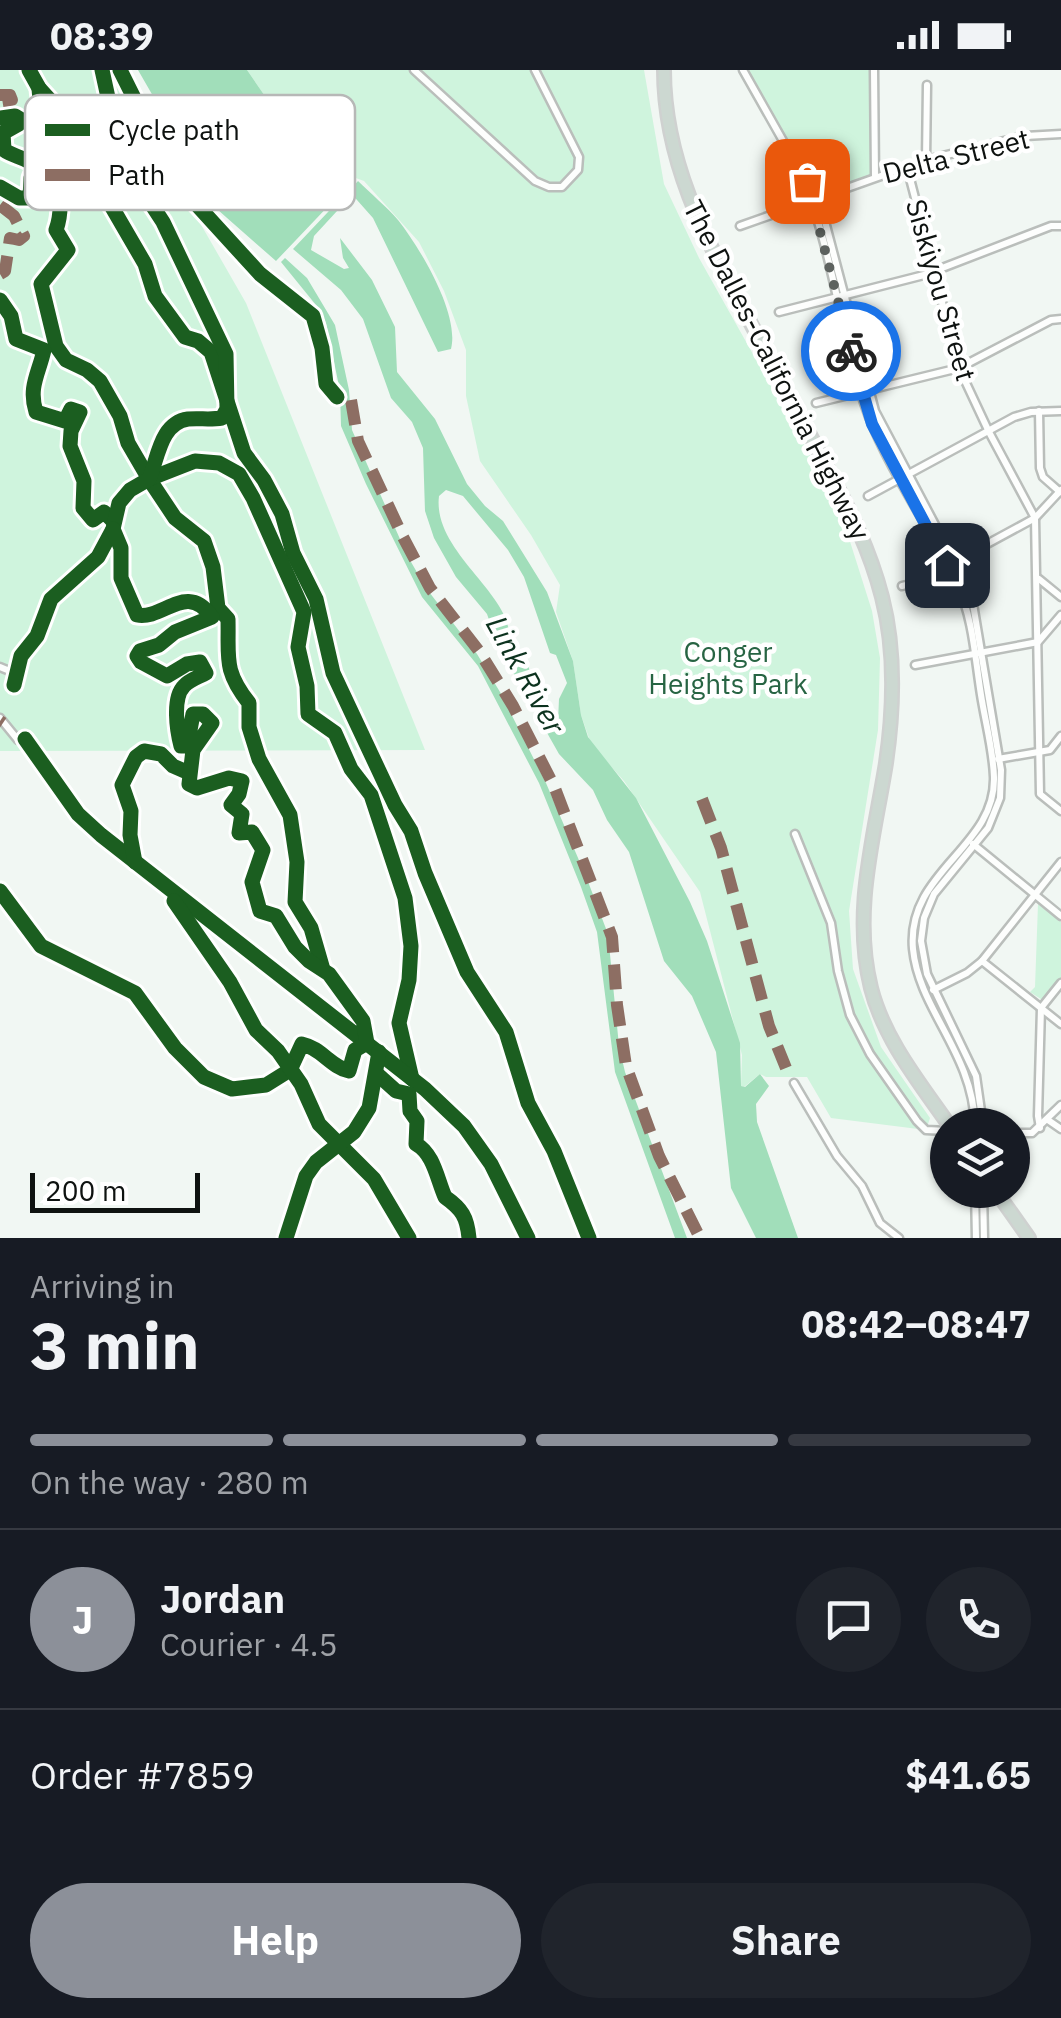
<!DOCTYPE html>
<meta charset="utf-8">
<style>
body{margin:0;font-family:"IBM Plex Sans",sans-serif;background:#20242c;color:#f1f3f6;height:100vh;display:flex;flex-direction:column;font-size:38px;white-space:nowrap}
*{box-sizing:border-box;margin:0}
p{font-size:32px;color:#9ea1a6}
.icon{flex:none;width:55px;height:55px;fill:none;stroke:currentColor;stroke-width:2;stroke-linecap:round;stroke-linejoin:round}
.map{position:relative;height:1168px;overflow:hidden}
.sheet{display:flex;flex-direction:column;background:#171b24;flex:1}
.sheet>*{flex:none}
.tools{position:absolute;left:930px;top:1038px;display:grid;gap:20px}
.tools a{display:grid;place-items:center;width:100px;height:100px;border-radius:50%;background:#171b24;box-shadow:0 2px 8px #0004;font-size:50px}
.scale{position:absolute;left:30px;bottom:25px;width:170px;box-sizing:border-box;padding-left:10px;border:5px solid #0e1210;border-top:0;font-size:28px;line-height:35px;white-space:nowrap;color:#0e1210;-webkit-text-stroke:8px #fff;paint-order:stroke}
.pin{position:absolute;display:grid;place-items:center;width:85px;height:85px;color:#fff;margin:-42px;border-radius:20px;box-shadow:0 5px 15px #0006}
.courier{position:absolute;display:grid;place-items:center;width:100px;height:100px;margin:-50px;border:8px solid #1a73e8;border-radius:50%;background:#fff;color:#222;box-shadow:0 2px 12px #0007}
.headline em{font-style:normal;font-weight:800}
.headline div{display:flex;flex-direction:column-reverse}
.headline{display:flex;align-items:center;justify-content:space-between;height:170px;padding:0 30px}
h1{font-size:65px;font-weight:800;line-height:75px}
.bar{display:grid;grid-template-columns:repeat(4,1fr);gap:15px 10px;align-content:center;height:120px;padding:0 30px}
.bar i{height:12px;border-radius:8px;background:#363941}
.bar .current{background:#8c9099}
.bar p{grid-column:span 4}
.line{display:flex;align-items:center;gap:25px;padding:0 30px;border-top:2px solid #363941}
.line div{flex:1}
.round{display:grid;place-items:center;flex:none;width:105px;height:105px;border-radius:52px;background:#20242c}
.primary-button{display:flex;gap:20px;margin-top:auto;padding:20px 30px}
.primary-button a{flex:1;height:115px;border-radius:60px;background:#8c9099;color:#fff;font-size:40px;font-weight:800;line-height:115px;text-align:center}
.primary-button a+a{background:#20242c;color:#f1f3f6}
.status{display:flex;justify-content:space-between;align-items:center;height:70px;padding:0 50px;background:#171b24;direction:ltr}
.status svg{height:28px;fill:currentColor}
.map>svg:first-child{display:block}
.green{fill:#cff4dd}
.water{fill:#a1deba;fill-rule:evenodd}
.lines{fill:none;stroke-linecap:round;stroke-linejoin:round}
.minor-casing{stroke:#babebb;stroke-width:11}
.highway-casing{stroke:#cfd1d0;stroke-width:16}
.minor{stroke:#fdfefd;stroke-width:6}
.highway{stroke:#ccd8d1;stroke-width:11}
.quiet{stroke:#8d6e63;stroke-width:12;stroke-dasharray:25 12;stroke-linecap:butt}
.cycleway-casing{stroke:#fff;stroke-width:21}
.cycleway{stroke:#1b5e20;stroke-width:15}
.done{stroke:#5d625f;stroke-width:10;stroke-dasharray:0 18}
.route{stroke:#1a73e8;stroke-width:12}
.labels{text-anchor:middle;stroke-width:9;stroke-linejoin:round;paint-order:stroke}
.street-label{font-size:28px;fill:#0e1210;stroke:#fff}
.park-label{font-size:28px;fill:#276443;stroke:#fff}
.water-label{font-size:30px;font-style:italic;fill:#0c321e;stroke:#fff}
.key{fill:#fff;stroke:#b7b8b7;stroke-width:2.5}
.key-label{font-size:28px;fill:#0e1210}
</style>
<div class="status"><b>08:39</b><svg viewBox="0 0 49 12"><path d="M0 12V9h3v3zM5 12V6h3v6zM10 12V3h3v9zM15 12V0h3v12zM26 1h20v11H26zM47 4h2v5h-2z"/></svg></div>
<div class="map">
<svg width="1061" height="1168" viewBox="0 0 1061 1168">
<rect width="100%" height="100%" fill="#f1f7f3"/>
<g class="green">
<path d="M0,0h120l49,99 77,134 179,447 -425,1z"/>
<path d="M247,0h397l20,114 35,74 114,203 34,71 25,79 8,47 -2,72 -29,181 4,58 28,78 49,71 -4,12 -95,-12 -24,-41h-41l-6,-3 -16,13 -3,-1 1,-31 -42,-163 -76,-111 -33,-37 -10,-29 -8,-54 -17,-49 4,-27 -29,-50 -51,-74 -14,-65v-46l-22,-59 -25,-49 -55,-61 -33,-12 -62,-67z"/>
<path d="M740,0h134l1,106 -60,24z"/>
<path d="M1038,834l23,18v58l-17,21 -14,-9 5,-5z"/>
</g>
<g class="water">
<path d="M138,0h109l22,32 -11,3 -4,7 28,12 49,45 24,9 -79,83 -58,-51 -16,-54 -11,6z"/>
<path d="M358,111c13,13 28,25 40,39 22,28 62,94 53,129l-13,3 -65,-134 -24,-27z"/>
<path d="M345,124l4,4 -35,38 -3,14 33,19 5,-1 -6,-10 -3,-20 32,42 23,47 2,45 38,47 32,65 18,22 18,15 44,71 26,69 8,54 7,22 48,61 54,104 17,39 33,102 1,43 4,1 15,-13 9,12 -13,18 1,18 41,116h-42l-25,-50 -15,-136 -24,-56 -28,-35 -35,-109 -22,-32 -14,-30 -34,-36 -61,-108 -11,-32 -31,-37 -22,-39 -9,-27 -2,-63 -11,-26 -21,-24 -28,-79 -22,-29 -48,-41zM446,420l17,6 45,54 16,27 26,76 6,2 11,28 -8,16 -1,22 -14,-27 -9,-5 -7,-24 -19,-26c5,-44 -77,-87 -70,-143z"/>
<path d="M285,188l22,20 28,47 14,65 3,40 55,125 19,33 51,66 23,38 46,91 41,96 21,55 11,112 6,26 62,166h-12l-60,-166 -18,-140 -16,-45 -42,-104 -61,-117 -56,-69 -56,-113 -25,-58 -1,-35 -14,-68 -6,-13 -39,-48z"/>
</g>
<g class="lines">
<g class="minor-casing">
<g id="minor">
<path d="M414,0l121,111 14,6h13l16,-17 1,-13 -44,-87"/>
<path d="M743,0l79,140 53,201 85,161 13,32 28,166 -1,28 -12,30 -54,66 -10,24 -3,23 6,33 49,102 7,49"/>
<path d="M874,0l1,106"/>
<path d="M926,90l1,-75"/>
<path d="M907,97l52,201 30,64 46,86 5,276 21,17"/>
<path d="M815,132v10c22,67 29,139 54,205 23,58 61,110 88,167 16,34 18,74 24,111 4,26 12,54 13,82 2,71 -88,94 -81,172 6,61 60,104 62,176"/>
<path d="M740,156l186,-66 99,-24 36,-2"/>
<path d="M779,242l145,-37 127,-49h10"/>
<path d="M816,333l143,-35 92,-48 10,-1"/>
<path d="M1039,341l1,57 3,9 17,15"/>
<path d="M868,426l146,-79 17,-5 30,-1"/>
<path d="M1039,509l22,18"/>
<path d="M902,516l13,-3 120,-65 26,-28"/>
<path d="M915,595l123,-23 23,-27"/>
<path d="M0,597l12,5"/>
<path d="M0,648l18,22 7,-1"/>
<path d="M998,689l52,-9 11,-14"/>
<path d="M795,764l36,89 7,48 12,44 20,39 47,67 9,9 22,1"/>
<path d="M973,774l88,72"/>
<path d="M982,891l79,63"/>
<path d="M933,920l34,-17 15,-12 79,-99"/>
<path d="M794,1013l43,73 25,30 18,37 19,15"/>
<path d="M1048,1050l13,9"/>
<path d="M1040,1058l-2,-12 3,-108 20,-25"/>
<path d="M1012,1063h20l29,-28"/>
<path d="M975,1120l1,48"/>
<path d="M983,1120l1,48"/>
</g>
</g>
<g class="highway-casing">
<g id="highway">
<path d="M664,0c0,92 42,169 84,248 26,49 52,98 78,147 23,43 44,85 56,132 14,54 12,111 4,166 -12,75 -34,149 -15,225 13,51 48,94 78,137"/>
<path d="M995,1120l34,48"/>
</g>
</g>
<use href="#minor" class="minor"/>
<use href="#highway" class="highway"/>
<g class="quiet">
<path d="M0,25h10l2,5 -12,2"/>
<path d="M0,135l14,11 10,20 -5,4 -9,-2 -5,33 -5,3"/>
<path d="M351,330l7,41 45,96 27,51 49,63 34,55 41,80 58,151 5,68 9,61 33,90 41,82"/>
<path d="M0,651l3,2"/>
<path d="M702,729l19,49 48,178 17,42"/>
</g>
<g class="cycleway-casing">
<g id="cycleway">
<path d="M29,0l10,18 39,43 24,59 43,74 10,32 30,41 13,4 13,11 33,101 20,27 18,34 11,39 23,46 17,74 62,132 16,26 14,42 42,99 39,60 22,71 26,48 35,87"/>
<path d="M120,0l56,112 84,92 53,42 9,32 4,36 11,13"/>
<path d="M39,18c2,44 32,102 17,142l12,20 -27,34 15,62 10,14 21,10 13,11 20,35 8,27 21,36 26,39 29,23 9,26 5,41 10,11c1,39 -5,51 21,84v24l10,32 31,56 7,47 -2,40 16,26 11,38"/>
<path d="M0,48l15,-2 5,3 -1,5 -16,9 1,17c9,7 27,8 31,18l-4,10 -1,20h-11l-19,-11"/>
<path d="M0,230l11,16 5,23 28,11c-5,23 -16,37 -8,62l29,9 6,-12 9,3 -9,19 -1,15 14,35 -1,27 10,12 11,-8 10,10"/>
<path d="M149,409l46,-18 24,2 20,11 14,24 51,114 -6,35 9,39 1,28 27,19 16,36 20,26 34,103 6,48 -2,34 -10,43 13,56"/>
<path d="M14,615l7,-29 16,-20 14,-37 47,-42 15,-28 6,-26 11,-13 19,-11c9,-20 11,-56 39,-60 12,-1 22,1 34,-1l5,-9 -1,-55 -63,-132 -30,-46 -19,-51 -12,-55"/>
<path d="M25,669l53,75 23,21 324,254 39,37 27,38 37,74"/>
<path d="M135,792l-5,-27 1,-24 -9,-26 14,-28 8,-6 17,3 12,12 16,7"/>
<path d="M0,821l41,55 94,47 40,55 29,29 28,12 34,-4 24,-15 12,-26c19,4 29,23 47,27l6,-21 12,-7 -4,-22 -34,-47 -20,-13 -14,-14 -19,-31 -16,-5 -8,-29 11,-32 -11,-18 -13,1 3,-19 -11,-9 8,-11 3,-13 -13,-3 -32,10 -8,-4 4,-34 19,-27 -9,-9h-10l-6,32h-6c-4,-15 -9,-48 3,-60 5,-6 15,-9 22,-13l-6,-11 -13,2 -20,12 -26,-14 -4,-6 3,-5 19,-6 16,-13 37,-15c-26,-36 -48,3 -75,-2l-16,-37v-30l-8,-19"/>
<path d="M174,831l56,81 26,48 22,21 23,33 18,40 55,55 35,59"/>
<path d="M376,1003l20,18 13,3 1,17 7,10 -1,23c18,10 21,35 29,53 17,12 22,20 24,41"/>
<path d="M286,1168l20,-62 10,-14 38,-30 15,-24 10,-56"/>
</g>
</g>
<use href="#cycleway" class="cycleway"/>
</g>
<g class="lines">
<path class="done" d="M807,111l8,19v12l36,139"/>
<path class="route" d="M851,281l21,73 75,141"/>
</g>
<g class="labels">
<g class="street-label">
<text transform="translate(956 86) rotate(-14)" y="10">Delta Street</text>
<text transform="translate(941 220) rotate(74)" y="10">Siskiyou Street</text>
<text transform="translate(777 300) rotate(63)" y="10">The Dalles-California Highway</text>
</g>
<g class="park-label">
<text x="728" y="592">Conger<tspan x="728" dy="32">Heights Park</tspan></text>
</g>
<g class="water-label">
<text transform="translate(525 605) rotate(61)" y="10">Link River</text>
</g>
</g>
<rect x="25" y="25" width="330" height="115" rx="15" class="key"/>
<rect x="45" y="54" width="45" height="12" fill="#1b5e20"/>
<rect x="45" y="99" width="45" height="12" fill="#8d6e63"/>
<g class="key-label">
<text x="108" y="70">Cycle path</text>
<text x="108" y="115">Path</text>
</g>
</svg>
<div class="tools">
<a><svg class="icon" aria-label="layers" viewBox="0 0 24 24"><path d="M12 4l9 5-9 5-9-5zM3 14l9 5 9-5"/></svg></a>
</div>
<div class="scale">200 m</div>
<div class="pin" style="left:807px;top:111px;background:#ea580c"><svg class="icon" aria-label="bag" viewBox="0 0 24 24"><path d="M5 8h14l-1 12H6zM9 8a3 3 0 0 1 6 0"/></svg></div>
<div class="pin" style="left:947px;top:495px;background:#1f2937"><svg class="icon" aria-label="home" viewBox="0 0 24 24"><path d="M3 11l9-7 9 7M6 9v11h12V9"/></svg></div>
<div class="courier" style="left:851px;top:281px"><svg class="icon" aria-label="bike" viewBox="0 0 24 24"><circle cx="6" cy="16" r="4"/><circle cx="18" cy="16" r="4"/><path d="M6 16l4-8h5l3 8M10 8l3 8H6M13 5h3"/></svg></div>
</div>
<section class="sheet">
<div class="headline"><div><h1>3 min</h1><p>Arriving in</p></div><em>08:42–08:47</em></div>
<div class="bar"><i class="current"></i><i class="current"></i><i class="current"></i><i></i><p>On the way · 280 m</p></div>
<div class="line" style="height:180px"><b class="round" style="background:#8c9099;color:#fff">J</b><div><b>Jordan</b><p>Courier · 4.5</p></div><a class="round"><svg class="icon" aria-label="chat" viewBox="0 0 24 24"><path d="M4 5h16v11H9l-5 4z"/></svg></a><a class="round"><svg class="icon" aria-label="phone" viewBox="0 0 24 24"><path d="M5 4h4l2 5-3 2q2 4 5 5l2-3 5 2v4C11 20 4 13 5 4z"/></svg></a></div>
<div class="line" style="height:130px"><div>Order #7859</div><b>$41.65</b></div>
<div class="primary-button"><a>Help</a><a>Share</a></div>
</section>
